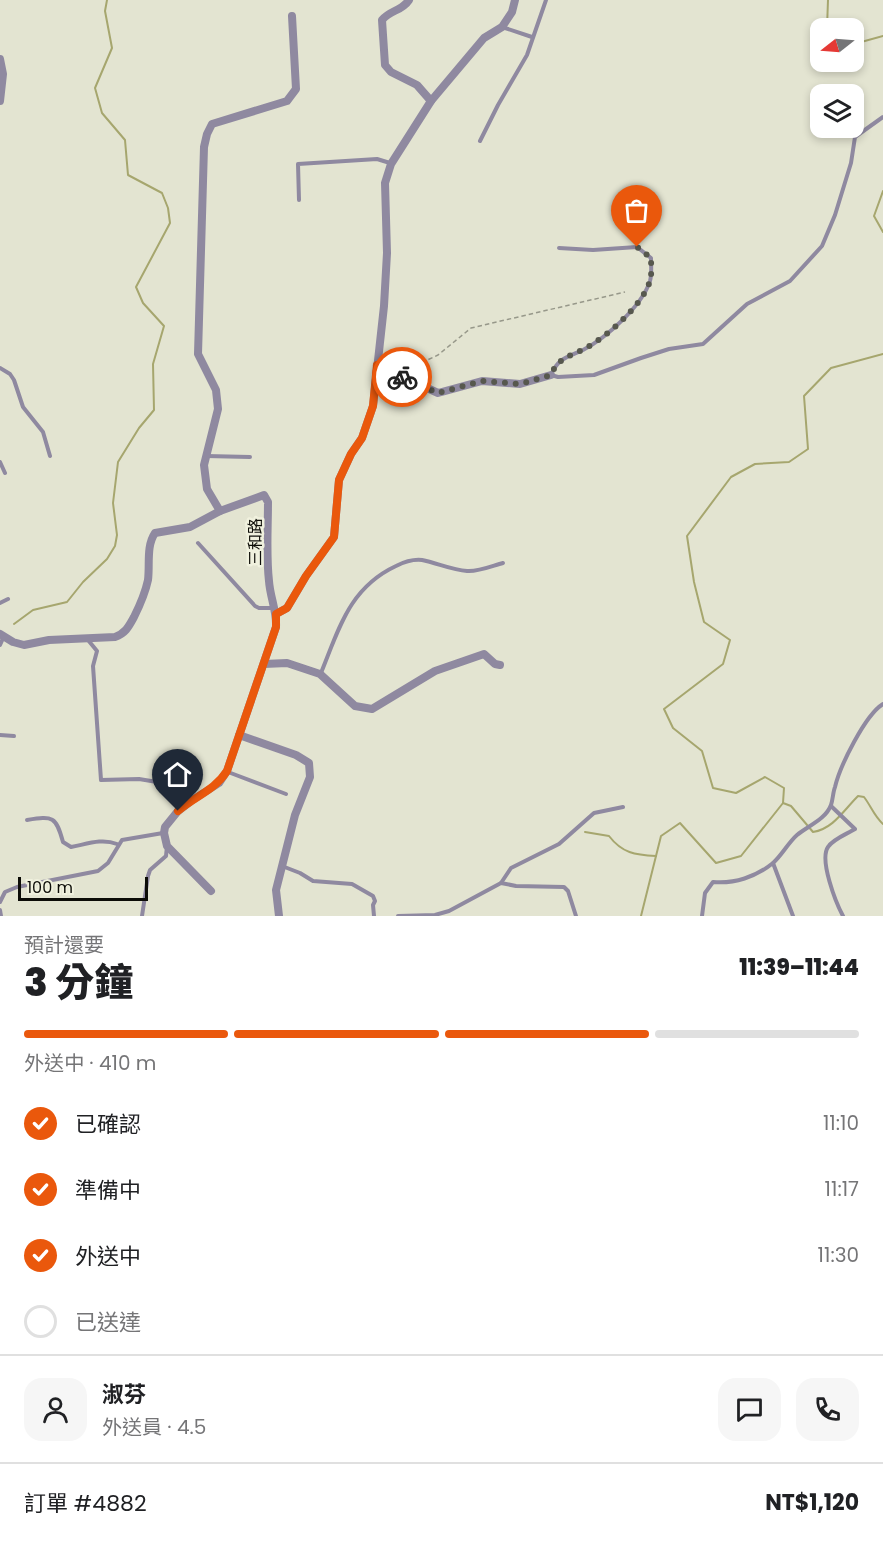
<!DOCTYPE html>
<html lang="zh-TW">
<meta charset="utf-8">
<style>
body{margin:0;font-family:Poppins,"Noto Sans TC",sans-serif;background:#f6f6f6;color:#202124;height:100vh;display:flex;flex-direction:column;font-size:22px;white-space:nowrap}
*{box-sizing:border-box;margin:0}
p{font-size:20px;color:#757577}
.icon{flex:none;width:33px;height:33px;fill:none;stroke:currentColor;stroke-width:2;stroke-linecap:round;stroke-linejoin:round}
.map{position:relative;height:916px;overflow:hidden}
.side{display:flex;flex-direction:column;background:#fff;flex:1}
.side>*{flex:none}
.needle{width:39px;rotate:253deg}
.tools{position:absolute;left:810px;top:18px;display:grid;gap:12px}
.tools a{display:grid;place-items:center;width:54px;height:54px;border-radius:12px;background:#fff;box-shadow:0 3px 9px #0003;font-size:30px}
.scale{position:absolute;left:18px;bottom:15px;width:130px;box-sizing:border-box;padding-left:6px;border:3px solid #0c0c07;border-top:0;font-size:16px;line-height:21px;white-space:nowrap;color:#0c0c07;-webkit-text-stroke:4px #f0f1de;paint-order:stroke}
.pin{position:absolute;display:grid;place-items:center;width:51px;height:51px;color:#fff;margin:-62px -26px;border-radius:50% 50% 50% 0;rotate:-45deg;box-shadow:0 0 6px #0007}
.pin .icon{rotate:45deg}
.courier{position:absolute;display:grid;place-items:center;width:60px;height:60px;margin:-30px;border:4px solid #ea580c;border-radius:50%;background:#fff;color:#222;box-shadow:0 2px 8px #0007}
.head em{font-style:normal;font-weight:800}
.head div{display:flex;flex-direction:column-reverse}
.head{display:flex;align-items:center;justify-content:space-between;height:102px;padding:0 24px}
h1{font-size:39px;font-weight:800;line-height:45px}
.bar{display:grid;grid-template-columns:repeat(4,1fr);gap:9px 6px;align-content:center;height:72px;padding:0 24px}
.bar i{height:8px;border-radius:4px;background:#e0e0e0}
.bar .current{background:#ea580c}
.bar p{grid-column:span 4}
.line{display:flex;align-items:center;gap:15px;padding:0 24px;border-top:2px solid #e0e0e0}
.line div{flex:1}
.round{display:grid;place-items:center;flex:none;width:63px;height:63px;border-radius:18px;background:#f6f6f6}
ol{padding:0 24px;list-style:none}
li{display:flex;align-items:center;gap:18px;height:66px}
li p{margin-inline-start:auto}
li .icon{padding:6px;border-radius:50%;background:#ea580c;color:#fff;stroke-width:4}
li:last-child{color:#757577}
li i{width:33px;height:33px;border:3px solid #e0e0e0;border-radius:50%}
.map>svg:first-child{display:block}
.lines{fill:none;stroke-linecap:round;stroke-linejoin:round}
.stream{stroke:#a6a66e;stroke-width:2}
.path{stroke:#97988a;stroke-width:1.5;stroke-dasharray:4.5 3;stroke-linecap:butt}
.lane{stroke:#8f89a0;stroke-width:4}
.street{stroke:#8f89a0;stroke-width:8}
.done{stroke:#57584e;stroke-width:6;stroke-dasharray:0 10.8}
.route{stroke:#ea580c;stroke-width:8}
.labels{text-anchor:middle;stroke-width:5;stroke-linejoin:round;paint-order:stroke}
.street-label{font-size:16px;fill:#0c0c07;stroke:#f0f1de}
</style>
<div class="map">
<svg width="883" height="916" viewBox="0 0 883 916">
<rect width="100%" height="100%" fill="#e3e4d1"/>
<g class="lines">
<g class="stream">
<path d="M827,28l1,-28"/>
<path d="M854,44l29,-8"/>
<path d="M883,191l-9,25 9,16"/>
<path d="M14,624l19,-14 34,-8 16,-20 24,-23 8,-13 2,-11 -4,-32 5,-41 21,-34 15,-18 -1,-46 11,-38 -21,-23 -7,-16 34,-64 -2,-15 -6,-15 -34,-18 -3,-35 -23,-27 -7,-25 17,-40 -7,-37 2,-11"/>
<path d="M783,803l8,3 22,26c20,-3 31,-22 45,-36l6,1c7,9 10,19 19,27"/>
<path d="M585,832l24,4c13,17 26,19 47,20"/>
<path d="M641,916l20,-80 19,-13 36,40 25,-7 42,-53 1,-15 -19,-11 -29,16 -23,-5 -11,-37 -29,-23 -9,-19 59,-45 7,-24 -26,-18 -10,-40 -7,-46 44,-59 24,-13 34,-2 19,-13 -4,-53 27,-28 52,-14"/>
</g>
<g class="path">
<path d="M408,369l30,-14 33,-27 154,-36"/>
<path d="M406,388l7,9"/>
</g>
<g class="lane">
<path d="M502,27l30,10"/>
<path d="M480,141l18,-36 29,-50 19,-55"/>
<path d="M299,200l-1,-36 79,-5 13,4"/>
<path d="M559,248l34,2 44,-3 14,11c0,7 1,16 -1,23 -8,25 -44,57 -67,69 -15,7 -25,8 -32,25l7,2 36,-2 47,-17 28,-9 34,-5 44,-40 43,-23 32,-35 13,-31 16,-52 4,-26 28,-20"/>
<path d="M0,368l10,6 4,6 9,27 20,25 7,24"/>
<path d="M206,456l44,1"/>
<path d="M0,462l5,11"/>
<path d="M198,543l57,63 4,2h15"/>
<path d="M0,603l8,-4"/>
<path d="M88,640l9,11 -4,15 8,114 38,-1 18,3 33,18"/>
<path d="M0,645l4,-9"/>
<path d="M321,673c18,-44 28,-85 75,-107 8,-4 17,-7 26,-6 15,3 30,10 45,11 11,1 25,-5 36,-8"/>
<path d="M0,735l14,1"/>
<path d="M228,772l58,22"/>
<path d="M831,806l24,23c-8,5 -22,10 -27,18 -9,13 8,56 15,69"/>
<path d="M27,820c26,-4 29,-4 36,22l8,5c16,-3 31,-9 46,-3"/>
<path d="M773,863l20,53"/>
<path d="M282,866l18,7 13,8 39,3 21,12 2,5 -2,4 1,11"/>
<path d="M501,883l10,-15 48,-24 35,-31 29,-6"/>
<path d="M0,902l5,-10 12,-5 81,-16 10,-8 14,-23 41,-7"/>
<path d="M0,910l1,6"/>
<path d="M142,916l6,-40 2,-6 16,-14 1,-10"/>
<path d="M398,916l37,-1 14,-4 52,-28 15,3 48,1 4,4 8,25"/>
<path d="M702,916l3,-23 8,-11c21,2 43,-5 60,-19 9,-8 15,-20 24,-28 11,-9 29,-16 34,-30 2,-6 2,-13 4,-18 5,-21 30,-72 48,-83"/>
</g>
<g class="street">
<path d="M409,0c-7,11 -19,10 -27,20l3,45 6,7 26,13 14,16"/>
<path d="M0,59l3,15 -3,27"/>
<path d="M377,365l61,28 44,-12 38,3 31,-9"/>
<path d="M220,511l-13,-22 -3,-24 14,-56 -2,-19 -18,-36 6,-207 3,-13 5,-10 75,-23 9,-12 -4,-73"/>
<path d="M276,614l11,-6 19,-32 28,-39 5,-57 12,-26 11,-16 11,-32 11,-100 3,-53 -2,-70 6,-19 40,-63 53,-63 18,-11 10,-15 3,-12"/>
<path d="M0,634l13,8 11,3 25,-5 66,-3c11,-4 14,-11 19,-20 6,-12 11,-23 14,-37 2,-15 -2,-34 7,-47l35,-6 30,-16 44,-16 4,7c0,26 -2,53 1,79 1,16 8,30 7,46l-49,144 -8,12 -28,18 -13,10 -13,16 -1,6 3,13 44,45"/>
<path d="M264,664l23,-1 33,11 35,32 17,3 63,-38 49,-17 11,10 5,1"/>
<path d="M239,735l57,20 13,8 1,14 -15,38 -19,75 3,26"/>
</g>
</g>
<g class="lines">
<path class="done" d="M402,377l36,16 44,-12 38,3 31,-9c7,-17 17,-18 31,-25 24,-12 60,-44 68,-69 2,-7 1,-16 1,-23l-14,-11"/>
<path class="route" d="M178,811c17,-15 36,-20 49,-40l49,-144v-13l11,-6 19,-32 28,-39 5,-57 12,-26 11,-16 11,-32 4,-41 25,12"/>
</g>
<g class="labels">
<g class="street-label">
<text transform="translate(255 542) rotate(-90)" y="6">三和路</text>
</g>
</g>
</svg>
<div class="tools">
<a><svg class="needle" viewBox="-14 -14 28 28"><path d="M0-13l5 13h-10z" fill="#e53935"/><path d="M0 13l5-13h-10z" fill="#757577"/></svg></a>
<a><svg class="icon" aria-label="layers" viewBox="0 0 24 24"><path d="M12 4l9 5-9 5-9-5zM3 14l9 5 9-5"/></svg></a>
</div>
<div class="scale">100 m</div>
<div class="pin" style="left:637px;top:247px;background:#ea580c"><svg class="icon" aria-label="bag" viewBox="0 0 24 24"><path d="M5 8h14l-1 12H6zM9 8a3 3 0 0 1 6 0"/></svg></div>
<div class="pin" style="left:178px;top:811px;background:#1f2937"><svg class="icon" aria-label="home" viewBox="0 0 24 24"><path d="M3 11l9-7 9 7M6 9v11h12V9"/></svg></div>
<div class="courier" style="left:402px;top:377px"><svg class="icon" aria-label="bike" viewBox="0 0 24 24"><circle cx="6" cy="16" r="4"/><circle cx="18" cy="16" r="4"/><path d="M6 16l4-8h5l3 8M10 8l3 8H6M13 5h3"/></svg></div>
</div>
<section class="side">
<div class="head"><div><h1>3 分鐘</h1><p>預計還要</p></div><em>11:39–11:44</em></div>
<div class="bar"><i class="current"></i><i class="current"></i><i class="current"></i><i></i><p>外送中 · 410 m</p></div>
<ol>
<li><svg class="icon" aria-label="check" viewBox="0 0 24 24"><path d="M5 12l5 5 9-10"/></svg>已確認<p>11:10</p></li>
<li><svg class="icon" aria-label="check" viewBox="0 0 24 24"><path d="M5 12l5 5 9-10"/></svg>準備中<p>11:17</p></li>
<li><svg class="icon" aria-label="check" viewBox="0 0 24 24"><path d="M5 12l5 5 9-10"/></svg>外送中<p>11:30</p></li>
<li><i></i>已送達</li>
</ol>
<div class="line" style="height:108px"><a class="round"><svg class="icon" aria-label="person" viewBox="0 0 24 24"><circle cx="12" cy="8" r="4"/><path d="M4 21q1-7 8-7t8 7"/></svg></a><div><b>淑芬</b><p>外送員 · 4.5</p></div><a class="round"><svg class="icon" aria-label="chat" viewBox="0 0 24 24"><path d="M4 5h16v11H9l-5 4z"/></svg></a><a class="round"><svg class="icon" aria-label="phone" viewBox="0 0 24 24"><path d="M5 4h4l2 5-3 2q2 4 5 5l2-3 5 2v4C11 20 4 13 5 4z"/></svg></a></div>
<div class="line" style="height:78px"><div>訂單 #4882</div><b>NT$1,120</b></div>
</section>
